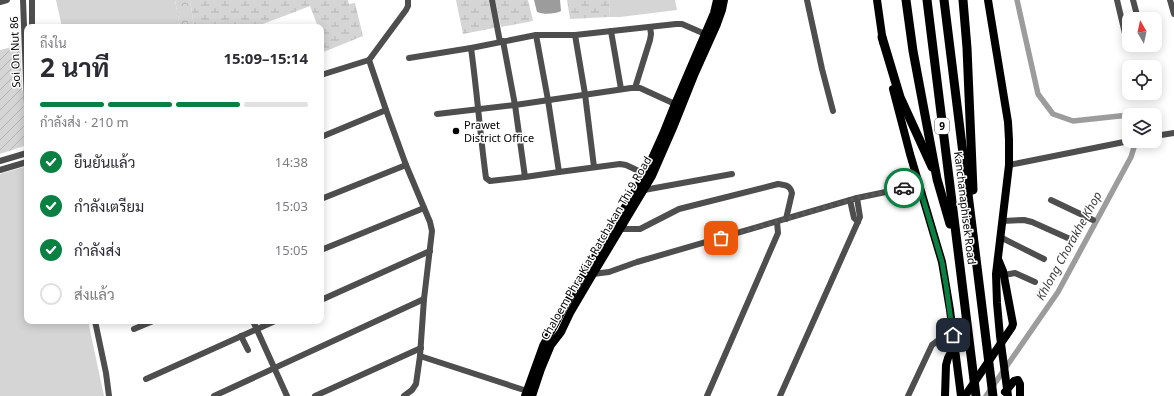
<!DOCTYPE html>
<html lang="th">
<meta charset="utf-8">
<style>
body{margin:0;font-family:"Noto Sans",Sarabun,sans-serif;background:#f7f7f7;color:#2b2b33;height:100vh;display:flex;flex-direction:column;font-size:15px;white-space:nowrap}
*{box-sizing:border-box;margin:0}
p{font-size:13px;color:#7c7c81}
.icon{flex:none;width:22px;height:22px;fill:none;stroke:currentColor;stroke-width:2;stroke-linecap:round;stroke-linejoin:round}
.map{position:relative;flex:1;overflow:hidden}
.drawer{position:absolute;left:24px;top:24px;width:300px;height:300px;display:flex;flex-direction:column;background:#fff;border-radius:8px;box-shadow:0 2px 10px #0003}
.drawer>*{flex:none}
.needle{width:26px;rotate:351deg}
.controls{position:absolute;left:1122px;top:12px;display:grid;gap:8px}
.controls a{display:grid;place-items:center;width:40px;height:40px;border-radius:8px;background:#fff;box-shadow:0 2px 10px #0003;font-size:20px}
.pin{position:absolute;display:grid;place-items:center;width:34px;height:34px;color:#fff;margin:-17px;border-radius:8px;box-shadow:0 2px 6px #0006}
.courier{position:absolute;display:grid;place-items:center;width:40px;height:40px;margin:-20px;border:3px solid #0b8043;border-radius:50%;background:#fff;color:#222;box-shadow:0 1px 5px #0007}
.summary em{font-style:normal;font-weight:700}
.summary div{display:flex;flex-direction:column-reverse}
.summary{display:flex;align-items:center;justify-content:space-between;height:68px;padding:0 16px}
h1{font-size:26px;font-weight:700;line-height:30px}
.bar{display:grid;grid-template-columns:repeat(4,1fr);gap:6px 4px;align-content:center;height:48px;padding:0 16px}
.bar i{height:5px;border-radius:3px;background:#e1e1e2}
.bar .selected{background:#0b8043}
.bar p{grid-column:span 4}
ol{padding:0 16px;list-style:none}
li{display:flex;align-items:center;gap:12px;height:44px}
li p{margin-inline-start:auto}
li .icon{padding:4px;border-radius:50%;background:#0b8043;color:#fff;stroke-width:4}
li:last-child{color:#7c7c81}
li i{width:22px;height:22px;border:2px solid #e1e1e2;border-radius:50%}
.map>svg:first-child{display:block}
.grass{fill:#d5d5d5}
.forest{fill:url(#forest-crowns)}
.wetland{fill:url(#wetland-marsh)}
.garden{fill:url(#garden-furrows)}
.water{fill:#9c9c9c}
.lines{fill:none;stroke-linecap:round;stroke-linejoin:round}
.canal{stroke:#9c9c9c;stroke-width:5.5}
.minor{stroke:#4e4e4e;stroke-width:6}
.major{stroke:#000;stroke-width:8}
.highway{stroke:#000;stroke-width:9}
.done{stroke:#595959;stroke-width:4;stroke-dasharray:0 7.2}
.route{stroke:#0b8043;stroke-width:5}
.poi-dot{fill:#000;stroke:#fff;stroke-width:1.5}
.labels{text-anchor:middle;stroke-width:3;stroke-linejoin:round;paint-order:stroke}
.shield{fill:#fff;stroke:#4c4c4c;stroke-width:1}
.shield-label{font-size:10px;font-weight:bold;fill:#000}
.street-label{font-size:11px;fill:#000;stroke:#fff}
.poi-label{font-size:11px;fill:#000;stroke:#fff;text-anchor:start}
.water-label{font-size:12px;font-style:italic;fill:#3d3d3d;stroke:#fff}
</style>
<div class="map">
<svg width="1174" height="396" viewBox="0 0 1174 396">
<defs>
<pattern id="forest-crowns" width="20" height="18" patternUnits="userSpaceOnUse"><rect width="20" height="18" fill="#d5d5d5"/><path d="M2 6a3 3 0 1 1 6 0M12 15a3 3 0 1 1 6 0" fill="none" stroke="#b5b5b5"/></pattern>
<pattern id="wetland-marsh" width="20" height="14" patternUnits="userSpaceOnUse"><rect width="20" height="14" fill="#d5d5d5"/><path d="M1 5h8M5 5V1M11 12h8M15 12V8" fill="none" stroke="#b5b5b5"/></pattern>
<pattern id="garden-furrows" width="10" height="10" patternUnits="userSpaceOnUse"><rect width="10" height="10" fill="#d5d5d5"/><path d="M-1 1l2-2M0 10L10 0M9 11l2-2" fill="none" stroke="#b5b5b5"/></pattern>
</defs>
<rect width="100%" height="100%" fill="#fff"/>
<g class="grass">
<path d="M56,0h119l5,27h-118z"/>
<path d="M609,0h66l2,10 -57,7h-11l1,-13z"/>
<path d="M27,166v155h61l16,75h-104v-222z"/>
</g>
<path class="forest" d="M175,0h15l4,27h-14z"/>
<g class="wetland">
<path d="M190,0h158l1,4 6,-1 8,33 -42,17v-26h-3l-8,-21 -55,21h-61z"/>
<path d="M456,0h33l5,28 -31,6z"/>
<path d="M495,0h33l5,21 -32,6z"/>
<path d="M567,0h42l1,4 -1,13 -39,2z"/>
</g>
<path class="garden" d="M20,45l2,44 5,23v33l-27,9v-104z"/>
<path class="water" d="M534,0h26l1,11c-6,3 -17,4 -24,1z"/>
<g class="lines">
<g class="canal">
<path d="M1017,0l21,94 15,20 20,7 56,-6"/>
<path d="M986,396l72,-104 73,-135 5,-16"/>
</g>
<g class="minor">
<path d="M23,0l4,104"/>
<path d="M32,0v27"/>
<path d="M492,0l8,42"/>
<path d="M807,0l15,69 11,42"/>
<path d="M1117,0l11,46 3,3 9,-4"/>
<path d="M1133,0l5,19"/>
<path d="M1170,0l4,14"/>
<path d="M0,2l7,-2"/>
<path d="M611,31l10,58"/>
<path d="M536,35l12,65 11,72"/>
<path d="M575,35l10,59 9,73"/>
<path d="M503,41l12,64 10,72"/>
<path d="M471,48c6,43 9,86 15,130l4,3 35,-4 34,-5 61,-8 6,1 19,9"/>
<path d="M409,58l62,-10 65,-13h39l101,-11h6l23,10"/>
<path d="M369,60l17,50 20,55 24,57 2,9 -8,68 -4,57 -4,28 -4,6 -8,6"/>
<path d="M369,60l37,-50 2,-4v-6"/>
<path d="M321,75l48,-15"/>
<path d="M635,88l15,-48 1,-6 -1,-7"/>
<path d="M437,114l78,-9 116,-17h9l35,16"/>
<path d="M1155,136l19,-3"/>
<path d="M321,137l65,-27"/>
<path d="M0,161l27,-8"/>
<path d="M1009,165l120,-24"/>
<path d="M0,170l27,-8"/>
<path d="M644,190l88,-16"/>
<path d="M321,199l85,-34"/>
<path d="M850,200l4,18 4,4"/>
<path d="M1051,200l42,20"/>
<path d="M1002,221l22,-1 8,2 38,17"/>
<path d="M621,229h19l39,-20 99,-25c7,1 12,1 14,9l-6,26"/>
<path d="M1000,237l44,22"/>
<path d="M321,250l103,-42"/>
<path d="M593,274l16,-2 28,-10 220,-64 62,-13"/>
<path d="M1004,275l11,-2 20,9"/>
<path d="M321,300l109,-49"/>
<path d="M95,321l11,52 3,23"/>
<path d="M253,321l34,75"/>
<path d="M134,329l19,-8"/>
<path d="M241,336l7,14"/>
<path d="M420,356l107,35"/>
<path d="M146,379l129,-58"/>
<path d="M214,396l210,-97"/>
<path d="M315,396l106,-48"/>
<path d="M707,396l71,-163 -1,-11"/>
<path d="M780,396l80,-179 -3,-19"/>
<path d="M908,396l24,-51 8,-6 13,-4"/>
</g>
<g class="major">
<path d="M877,0l6,42"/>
<path d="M988,0l20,122 1,18v25l-13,109 1,29 3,33 8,60"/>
<path d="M893,89l17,65 32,108 8,48 11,86"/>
<path d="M1005,392l9,-11 4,-1 2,4v12"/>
<path d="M525,396l18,-50 20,-37 82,-135 18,-40 12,-30 39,-91 3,-13"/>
<path d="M532,396l9,-27 10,-24 10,-13 9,-19 23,-39 59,-98 21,-48 22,-55 22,-49 5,-14 2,-10"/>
<path d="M945,396l1,-31 2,-7 6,-12"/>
<path d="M965,396l47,-69 1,-3 -10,-53 -5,-12"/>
</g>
<g class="highway">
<path d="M906,0l7,51 24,128 13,45"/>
<path d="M927,0l49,396"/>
<path d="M944,0l49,396"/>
<path d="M963,0l4,48 6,142"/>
<path d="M882,37l18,60 32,70"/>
</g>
</g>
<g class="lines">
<path class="done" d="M721,238l136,-40 47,-10"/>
<path class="route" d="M904,188l15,-3 23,77 4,23 7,50"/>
</g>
<circle class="poi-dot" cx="456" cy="131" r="4"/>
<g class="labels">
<rect class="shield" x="935" y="118" width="14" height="16" rx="3"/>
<g class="shield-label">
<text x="942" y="130">9</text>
</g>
<g class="street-label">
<text transform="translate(15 52) rotate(-92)" y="4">Soi On Nut 86</text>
<text transform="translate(965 208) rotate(83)" y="4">Kanchanaphisek Road</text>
<text transform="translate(596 248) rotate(-60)" y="4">Chaloem Phra Kiat Ratchakan Thi 9 Road</text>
</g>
<g class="poi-label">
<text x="464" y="129">Prawet<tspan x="464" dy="13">District Office</tspan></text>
</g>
<g class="water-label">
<text transform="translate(1069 246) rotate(-61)" y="4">Khlong Chorakhe Khop</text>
</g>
</g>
</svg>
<div class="controls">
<a><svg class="needle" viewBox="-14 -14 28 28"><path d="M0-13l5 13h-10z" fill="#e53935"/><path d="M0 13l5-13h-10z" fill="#7c7c81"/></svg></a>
<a><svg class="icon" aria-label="locate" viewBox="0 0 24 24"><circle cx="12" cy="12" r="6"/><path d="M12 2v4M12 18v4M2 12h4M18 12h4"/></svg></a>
<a><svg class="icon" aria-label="layers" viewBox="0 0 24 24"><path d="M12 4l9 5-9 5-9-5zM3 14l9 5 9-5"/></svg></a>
</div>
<div class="pin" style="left:721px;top:238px;background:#ea580c"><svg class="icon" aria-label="bag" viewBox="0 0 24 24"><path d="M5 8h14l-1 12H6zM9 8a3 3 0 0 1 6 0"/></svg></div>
<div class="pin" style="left:953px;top:335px;background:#1f2937"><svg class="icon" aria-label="home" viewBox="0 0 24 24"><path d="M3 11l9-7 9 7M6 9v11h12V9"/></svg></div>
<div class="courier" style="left:904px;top:188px"><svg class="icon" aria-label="car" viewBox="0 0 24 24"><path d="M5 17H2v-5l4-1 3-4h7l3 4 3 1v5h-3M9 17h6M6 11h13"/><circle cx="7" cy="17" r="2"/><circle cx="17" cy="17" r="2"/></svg></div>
<section class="drawer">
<div class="summary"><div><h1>2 นาที</h1><p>ถึงใน</p></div><em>15:09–15:14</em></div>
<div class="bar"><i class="selected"></i><i class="selected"></i><i class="selected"></i><i></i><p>กำลังส่ง · 210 m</p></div>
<ol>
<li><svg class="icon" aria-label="check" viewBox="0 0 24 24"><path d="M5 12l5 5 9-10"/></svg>ยืนยันแล้ว<p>14:38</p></li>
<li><svg class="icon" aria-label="check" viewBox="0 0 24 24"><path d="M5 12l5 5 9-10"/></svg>กำลังเตรียม<p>15:03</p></li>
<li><svg class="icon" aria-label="check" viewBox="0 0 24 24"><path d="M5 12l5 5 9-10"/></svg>กำลังส่ง<p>15:05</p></li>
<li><i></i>ส่งแล้ว</li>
</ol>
</section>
</div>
